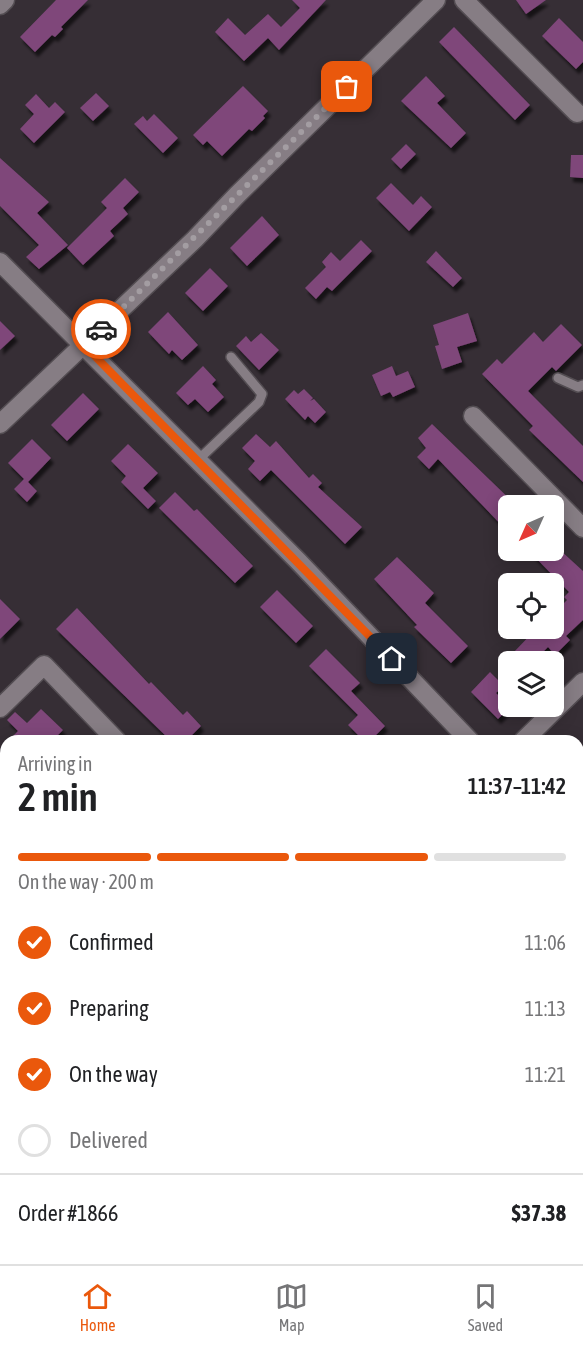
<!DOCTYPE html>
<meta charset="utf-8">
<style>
body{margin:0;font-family:"Asap Condensed",sans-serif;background:#f6f6f6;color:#202124;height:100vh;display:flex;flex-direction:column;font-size:22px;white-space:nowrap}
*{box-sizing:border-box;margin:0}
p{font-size:20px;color:#757577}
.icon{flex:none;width:33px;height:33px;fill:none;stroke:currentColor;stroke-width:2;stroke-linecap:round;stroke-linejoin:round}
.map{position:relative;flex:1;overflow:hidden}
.side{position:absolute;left:0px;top:735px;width:584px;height:530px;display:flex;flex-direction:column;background:#fff;border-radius:18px 18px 0 0;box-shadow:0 3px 15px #0003}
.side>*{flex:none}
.needle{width:39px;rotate:225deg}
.buttons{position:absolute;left:498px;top:495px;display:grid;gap:12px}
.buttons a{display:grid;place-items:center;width:66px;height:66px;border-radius:9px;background:#fff;box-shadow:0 3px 15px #0003;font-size:30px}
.pin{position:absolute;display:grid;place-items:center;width:51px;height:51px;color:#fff;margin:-26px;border-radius:12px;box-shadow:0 3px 9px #0006}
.courier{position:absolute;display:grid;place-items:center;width:60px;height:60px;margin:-30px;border:4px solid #ea580c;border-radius:50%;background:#fff;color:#222;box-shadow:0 2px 8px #0007}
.overview em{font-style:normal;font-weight:600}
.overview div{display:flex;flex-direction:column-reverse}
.overview{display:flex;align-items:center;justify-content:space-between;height:102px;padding:0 18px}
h1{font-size:39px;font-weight:600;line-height:45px}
.bar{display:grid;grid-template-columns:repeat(4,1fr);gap:9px 6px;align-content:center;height:72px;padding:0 18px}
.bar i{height:8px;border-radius:4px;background:#e0e0e0}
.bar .selected{background:#ea580c}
.bar p{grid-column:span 4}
.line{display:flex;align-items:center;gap:15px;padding:0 18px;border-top:2px solid #e0e0e0}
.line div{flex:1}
ol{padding:0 18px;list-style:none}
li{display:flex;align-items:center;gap:18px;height:66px}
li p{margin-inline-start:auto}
li .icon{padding:6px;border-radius:50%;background:#ea580c;color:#fff;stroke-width:4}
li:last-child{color:#757577}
li i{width:33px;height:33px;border:3px solid #e0e0e0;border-radius:50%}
.dock{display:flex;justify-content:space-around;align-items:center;height:84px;border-top:2px solid #e0e0e0;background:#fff;font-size:16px;color:#757577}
.dock a{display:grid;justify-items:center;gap:3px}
.dock .selected{color:#ea580c}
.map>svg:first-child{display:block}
.building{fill:#7f467a;filter:url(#shadow)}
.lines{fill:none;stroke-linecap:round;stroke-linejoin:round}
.lane-casing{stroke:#534d52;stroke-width:12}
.street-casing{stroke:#534d52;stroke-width:21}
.lane{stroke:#867d84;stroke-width:9}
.street{stroke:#867d84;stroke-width:18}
.done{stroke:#a39da2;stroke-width:6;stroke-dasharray:0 10.8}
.route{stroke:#ea580c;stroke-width:8}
</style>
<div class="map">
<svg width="583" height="1264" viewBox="0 0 583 1264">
<defs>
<filter id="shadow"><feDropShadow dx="3" dy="5" stdDeviation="1.5" flood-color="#0009"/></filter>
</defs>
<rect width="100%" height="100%" fill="#362e35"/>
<g class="building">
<path d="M56,0h32l-27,27 2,2 -8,8 -3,-2 -17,17 -15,-15z"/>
<path d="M292,0h34l-47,50 -11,-12 -24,23 -29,-29 13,-14 17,17 23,-21 13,13 19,-19z"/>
<path d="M516,0h30l-20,14z"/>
<path d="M559,18l24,24v20l-7,7 -34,-33z"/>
<path d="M454,27l76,78 -15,15 -76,-78z"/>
<path d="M426,76l19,20 -8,7 29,30 -15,15 -50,-47z"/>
<path d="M243,86l25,25 -5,5 2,2 -13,13 -3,-2 -27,27 -15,-15 -4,4 -10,-10z"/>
<path d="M96,93l13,13 -16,15 -13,-13z"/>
<path d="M36,94l13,14 6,-6 10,10 -31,31 -14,-14 14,-15 -9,-9z"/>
<path d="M154,114l24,24 -15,15 -29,-29 9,-8 4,5z"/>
<path d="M406,144l10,10 -15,15 -10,-10z"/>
<path d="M571,155h12v23l-13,-1z"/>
<path d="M0,158l49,44 -12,11 31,32 -29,24 -13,-12 13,-12 -39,-39z"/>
<path d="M125,178l14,14 -16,16 5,6 -18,17 4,5 -31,29 -16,-17 40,-40 -6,-6z"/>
<path d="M391,183l22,22 8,-9 11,11 -23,24 -33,-33z"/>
<path d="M262,216l17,19 -32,31 -17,-18z"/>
<path d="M361,240l11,11 -40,40 -5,-4 -11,12 -11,-11 21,-21 -4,-5 9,-10 9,9z"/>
<path d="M436,251l26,27 -9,9 -27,-25z"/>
<path d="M210,268l18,18 -25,25 -18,-18z"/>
<path d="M168,312l30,33 -16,15 -10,-10 -3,4 -21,-22z"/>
<path d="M468,313l9,28 -20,6 5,15 -20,7 -7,-23 4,-1 -6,-20z"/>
<path d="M0,321l15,15 -15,14z"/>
<path d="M561,324l21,21 -26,26 -4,-4 -24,24 55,55v36l-54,-52 4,-4 -51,-52 15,-15 5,5 32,-32 9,10z"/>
<path d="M261,333l18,17 -20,20 -23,-24 10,-10 5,6z"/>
<path d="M203,366l13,14 -4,4 12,13 -16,15 -13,-13 -7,6 -12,-12z"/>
<path d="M392,366l4,10 12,-5 7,16 -22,10 -3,-5 -9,4 -9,-21z"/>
<path d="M304,389l9,9 -3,3 4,-2 12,13 -11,11 -7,-7 -3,4 -20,-21 9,-9 4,4z"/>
<path d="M83,393l16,16 -32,32 -16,-16z"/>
<path d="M432,424l85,82h-9v26l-70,-73 -9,10 -12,-12 9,-9 -8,-10z"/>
<path d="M256,434l14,13 6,-6 33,37 4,-4 9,9 -4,4 44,40 -17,17 -74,-74 -11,11 -12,-12 7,-8 -13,-13z"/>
<path d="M32,439l19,19 -23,24 9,9 -10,11 -13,-13 10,-10 -16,-16z"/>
<path d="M128,444l30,29 -15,15 13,13 -8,8 -27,-27 5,-6 -15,-15z"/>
<path d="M175,492l19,19 3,-2 56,57 -18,17 -76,-75z"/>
<path d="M528,550h32l23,21v49l-17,16 4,4 -15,15 -7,-8 -15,15h-12l-8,-9 24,-25h17v-15l13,-13 -3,-3 5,-5z"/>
<path d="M397,557l37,36 -9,10 43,43 -17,17 -37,-36 3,-2 -43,-46z"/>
<path d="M277,590l36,36 -17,17 -36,-36z"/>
<path d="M0,599l20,20 -20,20z"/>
<path d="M77,608l72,76 2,-2 32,33 4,-4 14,15 -15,15h-15l-115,-112z"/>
<path d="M326,649l34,34 -9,8 34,35 -15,15h-6l-16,-16 10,-10 -49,-49z"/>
<path d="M490,672l14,14 -8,7 14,14 -12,12 -27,-27z"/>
<path d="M41,709l22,21 -11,11h-44l10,-10 -11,-11 8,-8 12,11z"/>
</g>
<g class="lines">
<g class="lane-casing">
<g id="lane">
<path d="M558,378l20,9 5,-2"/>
<path d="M198,460l61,-58 3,-8 -31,-37"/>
</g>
</g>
<g class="street-casing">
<g id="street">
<path d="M464,0l113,113"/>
<path d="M0,5l5,-5"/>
<path d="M0,262l298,299 172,180"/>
<path d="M473,416l110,112"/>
<path d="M0,424l195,-185 42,-44 199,-195"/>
<path d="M0,708l44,-43 73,76"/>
<path d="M523,741l60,-59"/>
<path d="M578,853l5,5"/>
<path d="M0,969l6,-6"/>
<path d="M0,996l6,7"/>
<path d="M578,1170l5,5"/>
<path d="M0,1255l6,-6"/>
<path d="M52,1258l6,6"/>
<path d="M367,1258l5,6"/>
<path d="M313,1264l6,-6"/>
<path d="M568,1264l6,-6"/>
</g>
</g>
<use href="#lane" class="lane"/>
<use href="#street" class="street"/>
</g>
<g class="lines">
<path class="done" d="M101,329l246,-242"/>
<path class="route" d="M101,329l-17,16 308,314"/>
</g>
</svg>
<div class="buttons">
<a><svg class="needle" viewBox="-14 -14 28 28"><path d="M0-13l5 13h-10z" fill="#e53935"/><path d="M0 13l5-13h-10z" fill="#757577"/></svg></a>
<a><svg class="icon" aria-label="locate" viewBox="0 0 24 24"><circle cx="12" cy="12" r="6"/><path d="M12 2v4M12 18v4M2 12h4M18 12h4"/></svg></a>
<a><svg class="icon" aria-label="layers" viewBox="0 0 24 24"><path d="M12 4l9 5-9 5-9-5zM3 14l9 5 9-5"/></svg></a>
</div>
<div class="pin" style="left:347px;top:87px;background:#ea580c"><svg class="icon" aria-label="bag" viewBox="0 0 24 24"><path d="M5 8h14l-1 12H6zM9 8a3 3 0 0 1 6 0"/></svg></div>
<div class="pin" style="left:392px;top:659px;background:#1f2937"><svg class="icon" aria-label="home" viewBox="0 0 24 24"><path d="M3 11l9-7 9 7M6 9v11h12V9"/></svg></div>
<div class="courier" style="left:101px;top:329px"><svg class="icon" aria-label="car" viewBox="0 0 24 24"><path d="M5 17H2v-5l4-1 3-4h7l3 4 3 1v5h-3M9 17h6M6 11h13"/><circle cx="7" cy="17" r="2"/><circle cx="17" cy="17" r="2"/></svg></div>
<section class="side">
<div class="overview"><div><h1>2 min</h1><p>Arriving in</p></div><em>11:37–11:42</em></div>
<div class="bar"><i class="selected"></i><i class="selected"></i><i class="selected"></i><i></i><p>On the way · 200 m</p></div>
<ol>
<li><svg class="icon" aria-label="check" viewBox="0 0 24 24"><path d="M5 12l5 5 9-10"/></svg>Confirmed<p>11:06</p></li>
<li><svg class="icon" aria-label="check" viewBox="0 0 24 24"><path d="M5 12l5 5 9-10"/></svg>Preparing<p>11:13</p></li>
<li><svg class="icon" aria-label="check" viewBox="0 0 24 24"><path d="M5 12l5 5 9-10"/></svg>On the way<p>11:21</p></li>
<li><i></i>Delivered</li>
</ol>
<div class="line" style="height:78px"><div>Order #1866</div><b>$37.38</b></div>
</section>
</div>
<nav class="dock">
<a class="selected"><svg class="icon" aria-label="home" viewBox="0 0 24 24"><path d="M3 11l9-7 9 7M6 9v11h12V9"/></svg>Home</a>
<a><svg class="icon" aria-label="map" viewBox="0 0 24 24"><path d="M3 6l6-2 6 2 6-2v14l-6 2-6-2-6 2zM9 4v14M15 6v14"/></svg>Map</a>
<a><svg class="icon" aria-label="saved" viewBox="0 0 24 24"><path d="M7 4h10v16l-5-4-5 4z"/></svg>Saved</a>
</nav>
